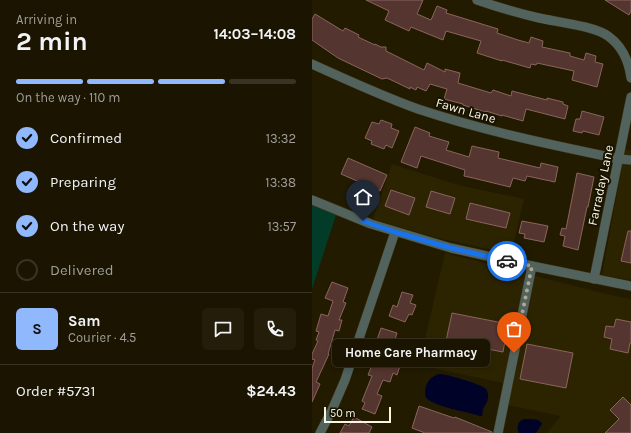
<!DOCTYPE html>
<meta charset="utf-8">
<style>
body{margin:0;font-family:Karla,sans-serif;background:#231d0a;color:#f1f3f6;height:100vh;display:flex;flex-direction:column;font-size:15px;white-space:nowrap}
*{box-sizing:border-box;margin:0}
p{font-size:13px;color:#9f9e99}
.icon{flex:none;width:22px;height:22px;fill:none;stroke:currentColor;stroke-width:2;stroke-linecap:round;stroke-linejoin:round}
.map{position:relative;flex:1;overflow:hidden}
.panel{display:flex;flex-direction:column;background:#1a1400;width:312px}
.panel>*{flex:none}
.scale{position:absolute;left:12px;bottom:10px;width:67px;box-sizing:border-box;padding-left:4px;border:2px solid #f9f5e3;border-top:0;font-size:11px;line-height:14px;white-space:nowrap;color:#f9f5e3;-webkit-text-stroke:3px #181200;paint-order:stroke}
.pin{position:absolute;display:grid;place-items:center;width:34px;height:34px;color:#fff;margin:-41px -17px;border-radius:50% 50% 50% 0;rotate:-45deg;box-shadow:0 0 4px #0007}
.pin .icon{rotate:45deg}
.courier{position:absolute;display:grid;place-items:center;width:40px;height:40px;margin:-20px;border:3px solid #1a73e8;border-radius:50%;background:#fff;color:#222;box-shadow:0 1px 5px #0007}
.bubble{position:absolute;height:28px;border-radius:6px;background:#1a1400;box-shadow:0 2px 6px #0003,0 0 0 1px #383322;font-size:13px;font-weight:700;line-height:28px;text-align:center}
.headline em{font-style:normal;font-weight:700}
.headline div{display:flex;flex-direction:column-reverse}
.headline{display:flex;align-items:center;justify-content:space-between;height:68px;padding:0 16px}
h1{font-size:26px;font-weight:700;line-height:30px}
.bar{display:grid;grid-template-columns:repeat(4,1fr);gap:6px 4px;align-content:center;height:48px;padding:0 16px}
.bar i{height:5px;border-radius:3px;background:#383322}
.bar .selected{background:#90b8fd}
.bar p{grid-column:span 4}
.line{display:flex;align-items:center;gap:10px;padding:0 16px;border-top:1px solid #383322}
.line div{flex:1}
.round{display:grid;place-items:center;flex:none;width:42px;height:42px;border-radius:6px;background:#231d0a}
ol{padding:0 16px;list-style:none}
li{display:flex;align-items:center;gap:12px;height:44px}
li p{margin-inline-start:auto}
li .icon{padding:4px;border-radius:50%;background:#90b8fd;color:#111;stroke-width:4}
li:last-child{color:#9f9e99}
li i{width:22px;height:22px;border:2px solid #383322;border-radius:50%}
main{display:flex;flex:1;min-height:0}
.map>svg:first-child{display:block}
.built{fill:#2c2400}
.green{fill:#023b27}
.water{fill:#000327}
.building{fill:#55352f;stroke:#89655e}
.lines{fill:none;stroke-linecap:round;stroke-linejoin:round}
.minor-casing{stroke:#3c351b;stroke-width:10}
.minor{stroke:#52635e;stroke-width:9}
.done{stroke:#aea994;stroke-width:4;stroke-dasharray:0 7.2}
.route{stroke:#1a73e8;stroke-width:5}
.labels{text-anchor:middle;stroke-width:4;stroke-linejoin:round;paint-order:stroke}
.street-label{font-size:13px;fill:#f9f5e3;stroke:#181200}
</style>
<main>
<section class="panel">
<div class="headline"><div><h1>2 min</h1><p>Arriving in</p></div><em>14:03–14:08</em></div>
<div class="bar"><i class="selected"></i><i class="selected"></i><i class="selected"></i><i></i><p>On the way · 110 m</p></div>
<ol>
<li><svg class="icon" aria-label="check" viewBox="0 0 24 24"><path d="M5 12l5 5 9-10"/></svg>Confirmed<p>13:32</p></li>
<li><svg class="icon" aria-label="check" viewBox="0 0 24 24"><path d="M5 12l5 5 9-10"/></svg>Preparing<p>13:38</p></li>
<li><svg class="icon" aria-label="check" viewBox="0 0 24 24"><path d="M5 12l5 5 9-10"/></svg>On the way<p>13:57</p></li>
<li><i></i>Delivered</li>
</ol>
<div class="line" style="height:72px"><b class="round" style="background:#90b8fd;color:#111">S</b><div><b>Sam</b><p>Courier · 4.5</p></div><a class="round"><svg class="icon" aria-label="chat" viewBox="0 0 24 24"><path d="M4 5h16v11H9l-5 4z"/></svg></a><a class="round"><svg class="icon" aria-label="phone" viewBox="0 0 24 24"><path d="M5 4h4l2 5-3 2q2 4 5 5l2-3 5 2v4C11 20 4 13 5 4z"/></svg></a></div>
<div class="line" style="height:52px"><div>Order #5731</div><b>$24.43</b></div>
</section>
<div class="map">
<svg width="319" height="433" viewBox="0 0 319 433">
<rect width="100%" height="100%" fill="#221b00"/>
<g class="built">
<path d="M313,149l6,1v130l-29,-5z"/>
<path d="M80,164l66,21 66,14 -13,55 -73,-16 -65,-19z"/>
<path d="M133,253l161,41 25,5v134h-84l14,-17 -62,-13 4,-20 -84,-18z"/>
</g>
<path class="green" d="M0,205l24,10 -24,74z"/>
<g class="water">
<path d="M129,374c8,1 40,10 45,15 1,1 2,5 2,6 1,7 -4,10 -5,15 -1,2 0,4 -1,6h-2c-15,-5 -42,-8 -54,-18 -3,-11 3,-23 15,-24z"/>
<path d="M212,419c6,0 16,-1 18,5l-6,9h-17c-3,-6 -1,-12 5,-14z"/>
</g>
<g class="building">
<path d="M54,0h57l-6,14 14,6 6,-14 10,4 -1,3 52,16 -1,4 21,7 11,3 2,-6 12,4 -1,6 28,6v3l14,4 2,-7 10,3 -1,6 8,2 -6,23 -25,-7 2,-9 -37,-8 -1,2 -5,-1 -1,4 -28,-8v1l-25,-8 4,-12 -35,-10 -3,9 -32,-13 -2,4 -24,-11 4,-9z"/>
<path d="M293,0h26v11l-2,4z"/>
<path d="M3,14l28,17 2,-3 14,7 -1,2 17,8v-1l6,3h5v4l38,19 3,-7 18,9v-3l15,4 -2,10 33,10 2,-3 18,6 1,-5 35,9v-2l16,4v2l5,2 -3,13 -39,-10 -3,12 -21,-6v1l-16,-5 -1,1 -22,-7v-1l-19,-5 3,-10 -17,-5 -4,7 -9,-4 -1,3 -6,-3v2l-23,-11 -5,1 -44,-21 -26,-18v-21z"/>
<path d="M270,111l22,6 -5,18 -16,-4 -1,2 -9,-2 3,-12h4z"/>
<path d="M69,120l11,4 -1,4 8,3 -7,17 -6,-3 -2,4 -13,-5 1,-3 -7,-3 7,-16 7,2z"/>
<path d="M103,127l15,6 -1,3 20,6 -3,8 23,7 3,-11 27,6 -1,6 42,10 1,-5 17,4 -3,15 -28,-6 -2,5 -12,-3 -3,9 -37,-9 -9,-2 1,-6 -44,-14 -4,12 -16,-6z"/>
<path d="M36,158l39,17 -7,16 -39,-17z"/>
<path d="M265,173l17,4 -6,30h-1l-9,43 -15,-4 2,-10 -5,-1 2,-7 4,1z"/>
<path d="M79,190l24,8 -6,17 -24,-9z"/>
<path d="M119,191l24,7 -5,16 -24,-7z"/>
<path d="M158,203l40,10 -4,15 -40,-9z"/>
<path d="M210,221l26,5 -4,16 -20,-4 1,-4 -6,-1z"/>
<path d="M316,231h3v32l-10,-2z"/>
<path d="M20,282l16,6 -5,14 3,1 -7,17h3l-3,11 -4,-1 -7,24h1l-13,28 4,2 -8,18v-34l3,-8 -3,-1v-5l6,-13 -2,-1 3,-8 -3,-1 5,-17 7,2 5,-15 -8,-3z"/>
<path d="M90,292l11,3 -3,8 6,2 -4,10 -3,-1 -4,8 -16,-6 4,-11 4,2z"/>
<path d="M140,313l56,11 -5,28 -57,-11z"/>
<path d="M304,319l15,3v21h-1l-2,10 -18,-4 2,-10 -8,-2 2,-11 8,1z"/>
<path d="M69,328l16,5 -8,26 12,4 -4,12 -4,-2 -3,9 -7,-2 -6,14 5,2 -7,18 -13,-5 3,-6 -3,-2 10,-25 -4,-1 4,-10 3,1 5,-15 -6,-2z"/>
<path d="M215,344l46,9 -7,35 -46,-9z"/>
<path d="M311,397l8,8v28h-26l14,-14 -9,-9z"/>
<path d="M107,406l35,12 1,-1 37,15v1h-67l-13,-5z"/>
<path d="M42,417l18,10 -3,6h-29l5,-9 4,2z"/>
</g>
<g class="lines">
<g class="minor-casing">
<g id="minor">
<path d="M165,0c20,7 41,13 62,18 18,4 55,8 69,18 14,10 21,26 23,42"/>
<path d="M0,64c35,16 70,32 106,45 66,22 134,36 201,50l12,1"/>
<path d="M0,200l59,24 80,24 81,18 99,20"/>
<path d="M282,279l37,-182"/>
<path d="M8,433l12,-23 13,-30 50,-148"/>
<path d="M186,433l34,-167"/>
</g>
</g>
<use href="#minor" class="minor"/>
</g>
<g class="lines">
<path class="done" d="M195,261l25,5 -18,87"/>
<path class="route" d="M51,221l32,11 56,16 56,13"/>
</g>
<g class="labels">
<g class="street-label">
<text transform="translate(154 110) rotate(16)" y="5">Fawn Lane</text>
<text transform="translate(288 185) rotate(-78)" y="5">Farraday Lane</text>
</g>
</g>
</svg>
<div class="scale">50 m</div>
<div class="pin" style="left:202px;top:353px;background:#ea580c"><svg class="icon" aria-label="bag" viewBox="0 0 24 24"><path d="M5 8h14l-1 12H6zM9 8a3 3 0 0 1 6 0"/></svg></div>
<div class="pin" style="left:51px;top:221px;background:#1f2937"><svg class="icon" aria-label="home" viewBox="0 0 24 24"><path d="M3 11l9-7 9 7M6 9v11h12V9"/></svg></div>
<div class="courier" style="left:195px;top:261px"><svg class="icon" aria-label="car" viewBox="0 0 24 24"><path d="M5 17H2v-5l4-1 3-4h7l3 4 3 1v5h-3M9 17h6M6 11h13"/><circle cx="7" cy="17" r="2"/><circle cx="17" cy="17" r="2"/></svg></div>
<div class="bubble" style="left:20px;top:339px;width:158px">Home Care Pharmacy</div>
</div>
</main>
